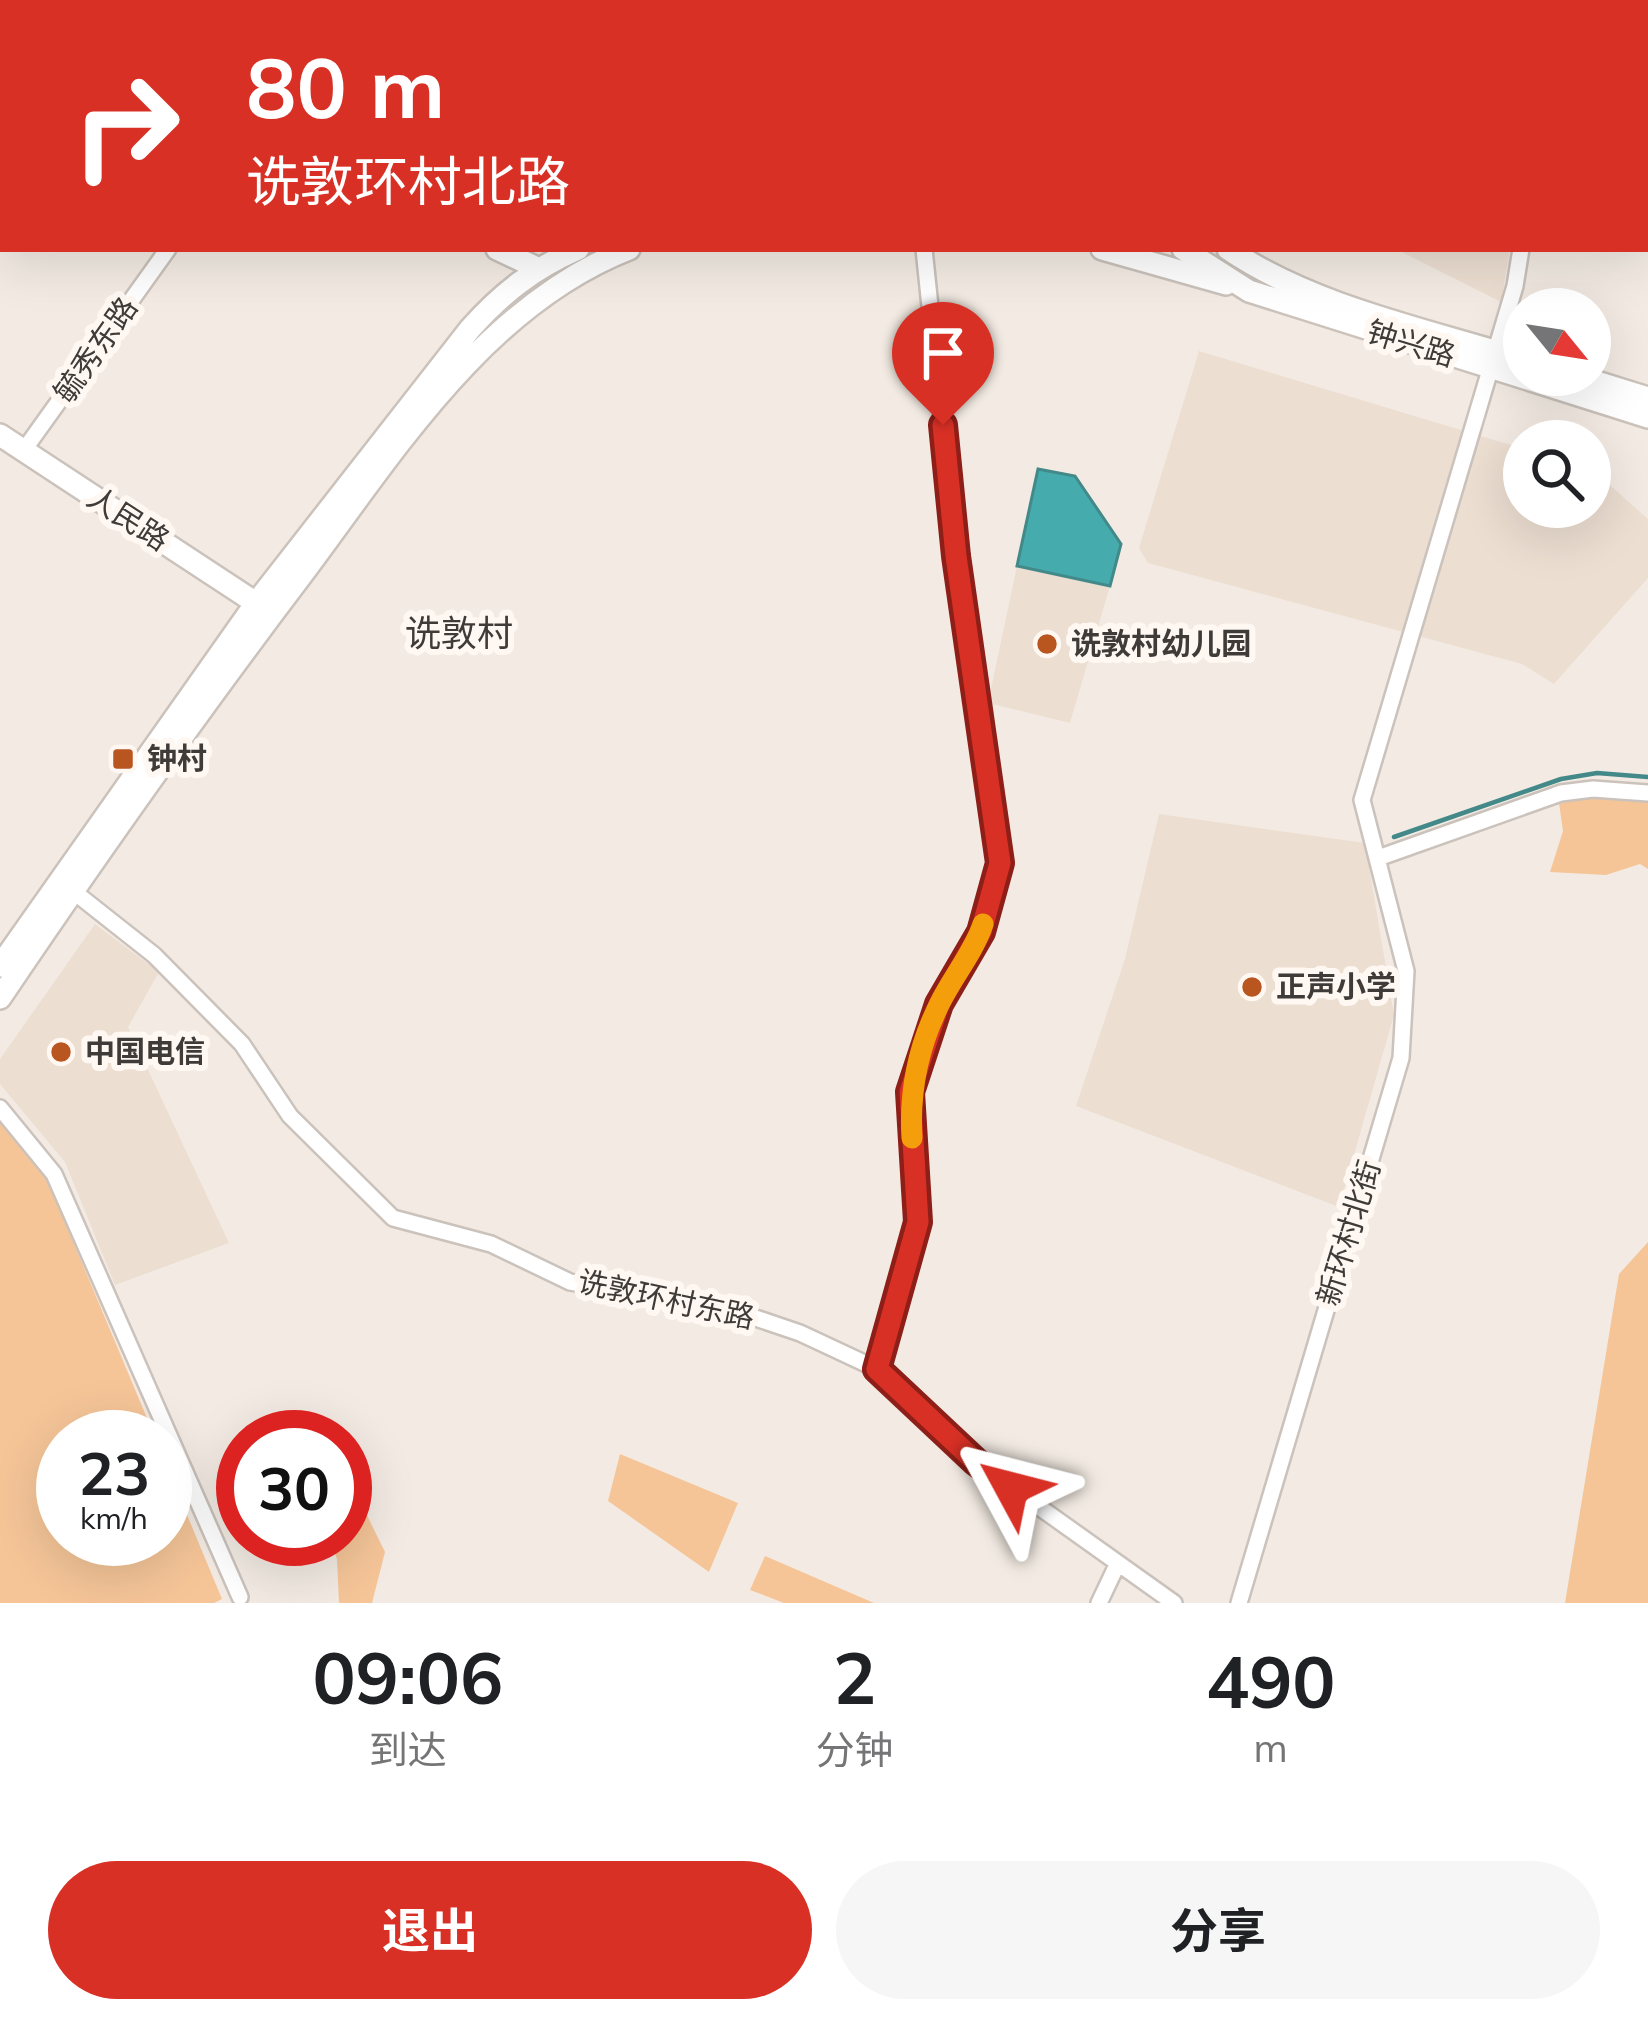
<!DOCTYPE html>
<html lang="zh">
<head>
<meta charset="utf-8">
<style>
	body { margin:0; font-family:Mulish,"Noto Sans SC",sans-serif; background:#f6f6f6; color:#202124; height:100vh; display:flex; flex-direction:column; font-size:45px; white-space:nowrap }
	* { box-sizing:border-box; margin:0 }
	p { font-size:39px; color:#757577 }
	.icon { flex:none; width:66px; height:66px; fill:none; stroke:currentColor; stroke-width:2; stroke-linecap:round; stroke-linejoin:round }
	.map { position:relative; height:1603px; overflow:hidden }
	.sheet { display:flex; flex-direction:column; background:#fff; flex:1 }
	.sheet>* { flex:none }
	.guide { position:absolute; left:0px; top:0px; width:1650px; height:252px; box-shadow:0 12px 48px #0002; background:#d93025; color:#fff; overflow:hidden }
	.needle { width:78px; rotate:120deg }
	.tools { position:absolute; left:1503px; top:288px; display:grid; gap:24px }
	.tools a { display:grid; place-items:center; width:108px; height:108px; border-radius:50%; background:#fff; box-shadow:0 12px 48px #0002; font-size:60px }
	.speed { position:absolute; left:36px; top:1410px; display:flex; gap:24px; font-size:60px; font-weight:700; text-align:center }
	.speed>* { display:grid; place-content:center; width:156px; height:156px; border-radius:50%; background:#fff; box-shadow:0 12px 48px #0002; line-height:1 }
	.speed small { font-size:30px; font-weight:400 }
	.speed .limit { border:18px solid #d22; background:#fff; color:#111 }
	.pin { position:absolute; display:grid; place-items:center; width:102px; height:102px; color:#fff; margin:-123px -51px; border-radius:50% 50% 50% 0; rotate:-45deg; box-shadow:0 0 12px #0007 }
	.pin .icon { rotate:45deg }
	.me { position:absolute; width:132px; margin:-66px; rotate:308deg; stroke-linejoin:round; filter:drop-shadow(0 0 9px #0008) }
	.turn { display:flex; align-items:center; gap:42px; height:252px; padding:0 48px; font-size:54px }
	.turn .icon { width:156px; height:156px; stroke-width:2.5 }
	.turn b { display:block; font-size:84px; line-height:102px }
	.eta { display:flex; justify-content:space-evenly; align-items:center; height:204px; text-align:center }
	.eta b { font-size:72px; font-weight:700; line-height:84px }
	.primary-button { display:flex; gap:24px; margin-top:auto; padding:24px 48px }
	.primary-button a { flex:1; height:138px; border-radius:72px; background:#d93025; color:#fff; font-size:48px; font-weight:700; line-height:138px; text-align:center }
	.primary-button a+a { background:#f6f6f6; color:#202124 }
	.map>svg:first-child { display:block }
	.built { fill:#ecded1 }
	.green { fill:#f5c598 }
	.water { fill:#45abac; stroke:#438989; stroke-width:3 }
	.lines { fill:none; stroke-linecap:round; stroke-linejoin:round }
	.stream { stroke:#438989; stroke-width:4.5 }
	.lane-casing { stroke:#cac2bb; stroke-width:12 }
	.street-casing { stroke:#cac2bb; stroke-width:20 }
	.secondary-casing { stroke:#cac2bb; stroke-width:26 }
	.lane { stroke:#fff; stroke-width:8 }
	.street { stroke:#fff; stroke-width:15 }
	.secondary { stroke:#fff; stroke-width:21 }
	.route-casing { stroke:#8d1f18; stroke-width:30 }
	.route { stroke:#d93025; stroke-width:21 }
	.slow { stroke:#f59e0b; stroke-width:21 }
	.poi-dot { fill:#b95620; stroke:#fff8f2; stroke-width:4.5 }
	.labels { text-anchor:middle; stroke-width:12; stroke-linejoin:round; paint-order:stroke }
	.street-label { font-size:30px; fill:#3e3b38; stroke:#fff8f2 }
	.poi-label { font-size:30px; font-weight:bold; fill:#3e3b38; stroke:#fff8f2; text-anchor:start }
	.quarter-label { font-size:36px; fill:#3e3b38; stroke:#fff8f2 }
</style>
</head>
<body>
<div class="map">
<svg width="1648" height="1603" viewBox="0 0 1648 1603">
	<rect width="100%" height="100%" fill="#f3ebe3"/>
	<path class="built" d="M977 0H1521V3H975Z
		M1396 249H1510L1501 303V302Z
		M1199 351 1524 449V507H1590L1593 470 1648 519V578L1554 684 1522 664 1148 563 1139 548Z
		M1017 566 1110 586 1070 723 988 703Z
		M1159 814 1365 843 1394 1015 1339 1207 1076 1106 1125 959Z
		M95 924 159 972 128 1027 229 1243 115 1285 65 1162 0 1084V1059Z"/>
	<path class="green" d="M1594 796 1648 801V869L1640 864 1606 875 1550 872 1563 831 1559 803Z
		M0 1122 46 1177 155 1437H63V1539H165V1462L222 1599 214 1603H0Z
		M1648 1242V1603H1565L1619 1274Z
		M620 1454 738 1503 709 1572 608 1501Z
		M345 1495 348 1503 359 1499 385 1552 372 1603H339L337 1559 330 1539H345Z
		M765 1556 874 1603H784L750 1590Z"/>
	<path class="water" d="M1038 469 1075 476 1121 544 1110 586 1017 566Z"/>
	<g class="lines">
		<path class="stream" d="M1394 837 1561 779 1597 773 1648 777"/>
		<defs>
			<path id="lane" d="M335 0 339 3
				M687 3 689 0"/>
			<path id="street" d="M1531 0V3
				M348 3 350 0
				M24 450 168 249
				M1378 858 1561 793 1593 789 1648 793
				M73 891 154 955 242 1044 290 1116 393 1218 491 1244 570 1282 735 1311 800 1333 877 1369 976 1462 1174 1603
				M0 1108 54 1174 240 1597
				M877 1369 918 1222 909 1092 939 1004 981 931 1000 864 956 556 924 249
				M1099 1603 1117 1565
				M1239 1603 1401 1058 1406 971 1362 800 1515 286 1521 249"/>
			<path id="secondary" d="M144 0 148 3
				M180 0 184 3
				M829 0 832 3
				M869 0 872 3
				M497 249 537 268
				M1102 249 1226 284
				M1183 249 1249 291 1648 417
				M1228 249C1314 307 1425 329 1524 360
				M1574 375 1648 398
				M0 435 256 603
				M0 966 256 603 470 329C502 293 533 269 578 249
				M0 998C96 856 194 717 298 580 390 458 481 307 629 249"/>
		</defs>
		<use href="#lane" class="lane-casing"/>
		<use href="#street" class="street-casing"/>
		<use href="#secondary" class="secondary-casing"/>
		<use href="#lane" class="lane"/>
		<use href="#street" class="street"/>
		<use href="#secondary" class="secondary"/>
	</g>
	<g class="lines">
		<defs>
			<path id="route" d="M943 425 956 556 1000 863 981 932 939 1004 910 1092 918 1222 877 1369 976 1462 1011 1488"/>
		</defs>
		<use href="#route" class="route-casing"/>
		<use href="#route" class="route"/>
		<path class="slow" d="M912 1138C909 1090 919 1043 942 999 955 974 974 951 983 924"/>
	</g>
	<g class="poi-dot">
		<circle cx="1047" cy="644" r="12"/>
		<rect x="111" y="747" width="24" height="24" rx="6"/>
		<circle cx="1252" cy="987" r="12"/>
		<circle cx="61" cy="1052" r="12"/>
	</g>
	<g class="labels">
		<g class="street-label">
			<text transform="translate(1411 344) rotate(17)" y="10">钟兴路</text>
			<text transform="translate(96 350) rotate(-55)" y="10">毓秀东路</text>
			<text transform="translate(128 519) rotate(33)" y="10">人民路</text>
			<text transform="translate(1349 1233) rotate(-73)" y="10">新环村北街</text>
			<text transform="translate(666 1300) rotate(12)" y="10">诜敦环村东路</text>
		</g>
		<g class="poi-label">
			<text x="1071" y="654">诜敦村幼儿园</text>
			<text x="147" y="769">钟村</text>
			<text x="1276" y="997">正声小学</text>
			<text x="85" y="1062">中国电信</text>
		</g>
		<g class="quarter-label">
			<text x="459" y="646">诜敦村</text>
		</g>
	</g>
</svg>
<div class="tools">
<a><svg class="needle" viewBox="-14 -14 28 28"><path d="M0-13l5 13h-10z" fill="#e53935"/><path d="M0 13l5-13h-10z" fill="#757577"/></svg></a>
<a><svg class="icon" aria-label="search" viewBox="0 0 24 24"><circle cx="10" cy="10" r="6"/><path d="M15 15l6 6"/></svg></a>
</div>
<div class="speed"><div>23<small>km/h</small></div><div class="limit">30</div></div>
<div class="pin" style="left:943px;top:425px;background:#d93025"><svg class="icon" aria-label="arrive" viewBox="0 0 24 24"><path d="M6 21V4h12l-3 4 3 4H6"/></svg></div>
<svg class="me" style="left:1011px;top:1488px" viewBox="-20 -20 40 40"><path d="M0-17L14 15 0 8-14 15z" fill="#d93025" stroke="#fff" stroke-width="4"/></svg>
<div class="guide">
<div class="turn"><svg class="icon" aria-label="right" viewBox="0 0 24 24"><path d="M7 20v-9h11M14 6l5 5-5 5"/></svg><div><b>80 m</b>诜敦环村北路</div></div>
</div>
</div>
<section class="sheet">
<div class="eta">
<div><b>09:06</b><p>到达</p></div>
<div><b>2</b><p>分钟</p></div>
<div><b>490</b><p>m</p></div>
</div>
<div class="primary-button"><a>退出</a><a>分享</a></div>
</section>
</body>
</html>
